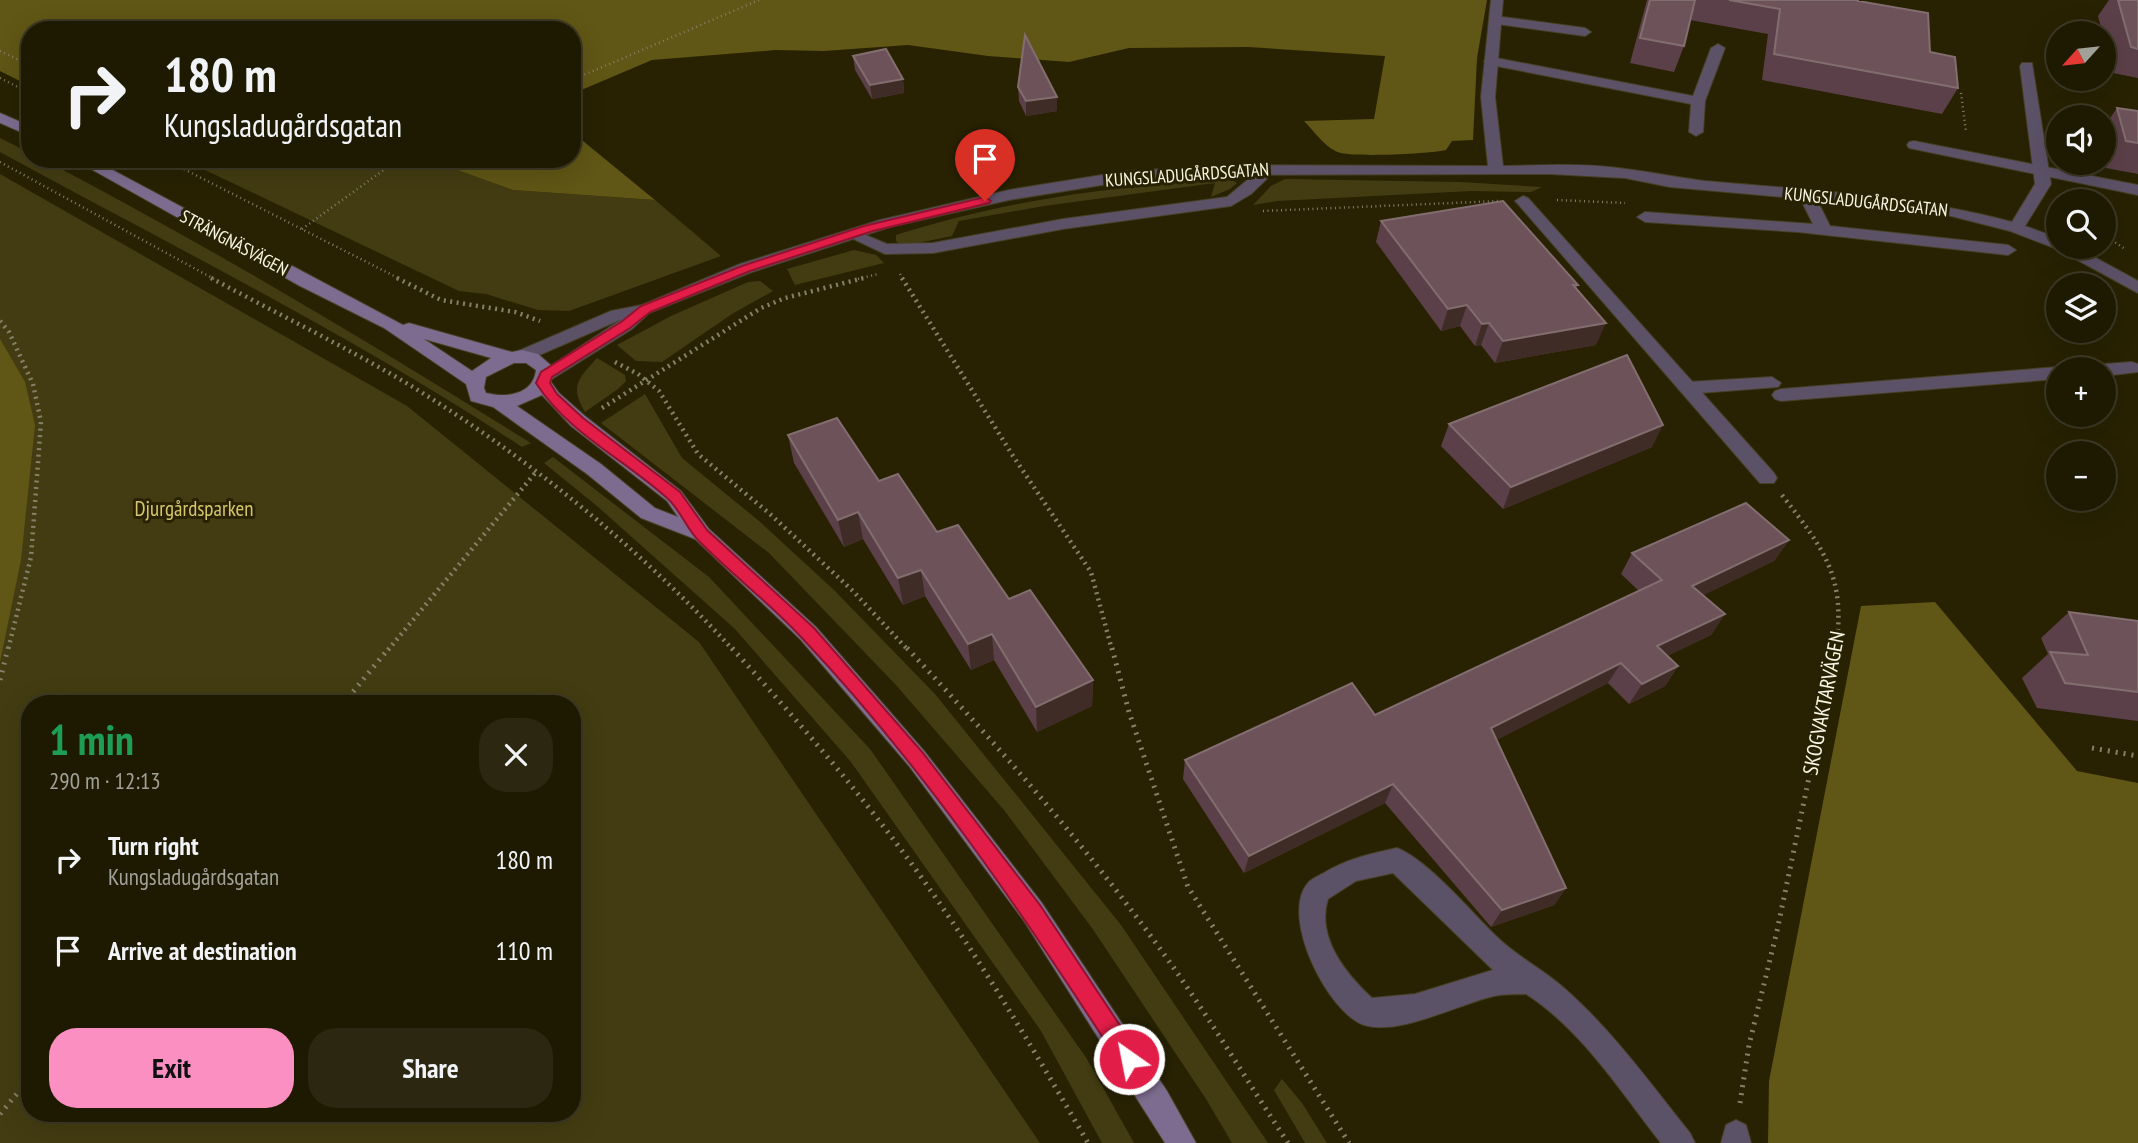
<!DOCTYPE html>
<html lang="en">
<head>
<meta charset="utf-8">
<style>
	body { margin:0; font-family:"PT Sans Narrow",sans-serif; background:#2b2711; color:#f1f3f6; height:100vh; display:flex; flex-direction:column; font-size:26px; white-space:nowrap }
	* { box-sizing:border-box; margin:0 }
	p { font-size:23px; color:#a1a199 }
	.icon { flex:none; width:38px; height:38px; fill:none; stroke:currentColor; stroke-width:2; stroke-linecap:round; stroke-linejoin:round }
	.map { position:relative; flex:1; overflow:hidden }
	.sheet { position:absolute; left:21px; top:695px; width:560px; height:427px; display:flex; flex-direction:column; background:#1e1a02; border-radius:28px; box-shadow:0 7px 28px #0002,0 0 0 2px #3c3824 }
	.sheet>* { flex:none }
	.banner { position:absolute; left:21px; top:21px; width:560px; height:147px; border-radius:28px; box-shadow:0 7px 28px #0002,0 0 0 2px #3c3824; background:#1e1a02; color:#f1f3f6; overflow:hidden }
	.needle { width:46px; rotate:243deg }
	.fabs { position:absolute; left:2046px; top:21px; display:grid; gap:14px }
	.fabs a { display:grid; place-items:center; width:70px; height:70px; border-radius:50%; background:#1e1a02; box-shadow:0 7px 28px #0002,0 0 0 2px #3c3824; font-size:35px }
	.pin { position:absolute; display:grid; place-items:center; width:60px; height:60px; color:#fff; margin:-72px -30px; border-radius:50% 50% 50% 0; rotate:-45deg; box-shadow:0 0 7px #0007 }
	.pin .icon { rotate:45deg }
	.me { position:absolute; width:77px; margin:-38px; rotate:327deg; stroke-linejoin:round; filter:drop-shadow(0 0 5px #0008) }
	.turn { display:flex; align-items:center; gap:24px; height:147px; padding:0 28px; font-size:32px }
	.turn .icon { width:91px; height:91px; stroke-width:2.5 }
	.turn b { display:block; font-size:49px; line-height:60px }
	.round { display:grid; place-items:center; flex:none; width:74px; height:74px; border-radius:28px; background:#2b2711 }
	.overview { display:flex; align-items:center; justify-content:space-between; height:119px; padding:0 28px }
	h1 { font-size:42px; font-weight:800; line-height:52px; color:#1e9e55 }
	.cta { display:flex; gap:14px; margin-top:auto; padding:14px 28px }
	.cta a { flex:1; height:80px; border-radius:28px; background:#fc8fc2; color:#111; font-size:28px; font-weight:800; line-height:80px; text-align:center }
	.cta a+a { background:#2b2711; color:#f1f3f6 }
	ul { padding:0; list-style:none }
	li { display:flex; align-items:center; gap:21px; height:91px; padding:0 28px }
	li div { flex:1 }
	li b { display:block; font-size:26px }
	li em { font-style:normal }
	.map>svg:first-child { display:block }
	.green { fill:#433c12; fill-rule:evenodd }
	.forest { fill:#605615 }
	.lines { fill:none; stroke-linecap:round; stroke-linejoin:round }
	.lane-casing { stroke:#454022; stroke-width:2 }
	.street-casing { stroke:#454022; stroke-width:2 }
	.secondary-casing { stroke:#454022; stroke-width:2 }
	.path-far2 { stroke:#858168; stroke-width:2.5; stroke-dasharray:1 3.5; stroke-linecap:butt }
	.path-far1 { stroke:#858168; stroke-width:4.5; stroke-dasharray:2 4.5; stroke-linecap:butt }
	.path { stroke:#858168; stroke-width:5; stroke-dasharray:2 6; stroke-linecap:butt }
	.lane { fill:#5c5268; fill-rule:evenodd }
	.street { fill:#5c5268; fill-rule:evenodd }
	.secondary { fill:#7d6c8f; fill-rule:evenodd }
	.wall { fill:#5c4049 }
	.shaded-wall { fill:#402c26 }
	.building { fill:#6d5359; stroke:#826d6f; stroke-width:2 }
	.route { fill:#e11d48; stroke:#92132f; stroke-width:2 }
	.labels { text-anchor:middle; stroke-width:6; stroke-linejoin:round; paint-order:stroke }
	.far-street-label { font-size:18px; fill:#f8f6e4; stroke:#282203 }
	.park-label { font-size:21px; fill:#d5c56b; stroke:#282203 }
	.street-label { font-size:21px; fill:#f8f6e4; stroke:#282203 }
</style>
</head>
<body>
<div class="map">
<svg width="2138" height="1143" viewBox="0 0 2138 1143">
	<rect width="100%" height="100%" fill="#282203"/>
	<path class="green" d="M0 138 30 153V159H42C209 246 371 343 531 443L522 447C355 337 176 248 0 152Z
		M182 159H427L513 190 655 200 721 256 569 311 538 310 486 294 459 291Z
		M0 174 407 406 699 642 1040 1143H0ZM30 704H572V1113H30Z
		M1285 179 1460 182 1542 187 1531 192 1471 191 1277 201 1253 205 1271 186Z
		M1232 180 1237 183 1230 189 1211 197 1215 183 1044 206 959 221 952 236 902 246 896 241V235C1005 200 1118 185 1232 180Z
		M854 250 876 255 884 263 795 285 787 269Z
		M760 281 773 291 732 314 662 362 636 361 617 345 671 316 748 282Z
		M597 358 625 375 626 381 618 389 585 412C569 386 579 378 597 358Z
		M645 394 682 458 759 521 834 590 935 694 1121 925 1268 1143H1232L1206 1099 1092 928 1004 810 896 685 769 553 601 423Z
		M553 457 709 577 870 749 1087 1059 1134 1143H1102L1041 1031 851 762 735 629 597 506 544 463Z
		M1282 1079 1302 1103 1327 1143H1305L1274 1090Z"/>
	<path class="forest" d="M0 0H1487L1477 58 1473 140 1452 141 1446 150C1428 154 1359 157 1341 153 1327 150 1314 131 1304 121L1374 119 1385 56 1248 47 1129 48 1069 62 988 56 908 45 824 51 776 50 652 60 572 94V30H30V86L0 71Z
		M572 132 655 200 513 190 427 159H572Z
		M0 339 25 382 35 425 21 560 0 662Z
		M1935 602 2077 771 2138 783V1143H1768L1769 1081 1861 606Z"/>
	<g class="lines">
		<defs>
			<path id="lane" d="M1495 16 1585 28 1591 32 1585 36 1490 23 1489 20Z
				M1718 44 1725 48 1705 101 1703 132 1696 136 1689 132 1691 104 1491 65 1484 61 1491 57 1693 96 1711 48Z
				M1914 141 2138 185V195L1909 148 1907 145 1909 142Z
				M1268 165 1276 170 1273 173 1251 194 1231 206 1063 229 933 253 885 254 843 234 851 229 887 244 933 243 1063 219 1227 197 1263 167Z
				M1806 189 1814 194 1830 226 2008 245 2016 250 2008 255 1798 232 1645 222 1637 217 1645 212 1813 224 1798 194Z
				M2132 362 2138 364V372L2104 376V369H2095L2104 364Z
				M2058 367 2065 369H2058V379L1781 401 1775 399 1772 395 1775 391 1781 389Z
				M1772 377 1781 383 1778 387 1687 394 1678 388 1687 382Z
				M1397 848C1428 860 1471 912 1496 936 1517 957 1543 969 1564 988 1612 1030 1650 1083 1690 1133L1695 1143H1661C1621 1092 1581 1029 1526 994 1516 994 1505 994 1494 996 1459 1004 1399 1036 1364 1025 1328 1013 1279 916 1308 883 1311 879 1318 876 1322 874 1346 859 1369 854 1397 848ZM1393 873 1493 970 1415 994 1372 998C1345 973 1316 937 1328 899L1356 881Z"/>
			<path id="street" d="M1491 0H1503L1495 97 1503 166C1543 165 1586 163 1626 169 1652 172 1678 178 1705 181 1808 190 1911 195 2012 222L2035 184 2020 66 2022 63H2032L2051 184 2025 226 2058 238V247H2076L2138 281V293L2057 249 2010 231 1951 216 1874 205 1670 187 1625 178 1550 174 1229 175 1127 181 1009 200 890 227 752 272 649 313 632 329 552 379 546 381 537 375 622 319 528 360 522 362 513 356 516 352 611 311 642 305 740 264 880 220 1009 190 1127 171 1229 165 1488 166 1481 97Z
				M1523 196 1528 198 1774 473 1777 478 1774 483H1760L1518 204 1515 201Z
				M1736 1120 1746 1125 1751 1143H1721L1726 1125Z"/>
			<path id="secondary" d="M0 113 30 126V136L0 123Z
				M73 159H92L403 325 409 323 512 352 522 350 538 354 554 368 551 382 559 393 585 416 681 491 709 529 816 627 925 752 1042 903 1167 1091 1196 1143H1165L1024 921 909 766 800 639 695 539 641 518 587 474 493 407 471 401 466 384 384 328 298 285ZM424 339 491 358 472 371ZM514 363H526L536 370C533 395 506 398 486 393L484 388 486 377ZM542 395 571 426 667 501 678 517 655 508 601 464 517 406Z"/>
		</defs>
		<use href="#lane" class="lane-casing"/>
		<use href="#street" class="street-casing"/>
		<use href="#secondary" class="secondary-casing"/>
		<path class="path-far2" d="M0 51 30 65
			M0 78 30 93
			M572 80 759 0
			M1961 93 1966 132
			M164 159 400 279
			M0 162 214 279
			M1557 200 1625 203
			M1263 211 1499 201
			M302 229 399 159
			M2104 235 2125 249
			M900 274 903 279
			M858 279 878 274"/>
		<path class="path-far1" d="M211 278C276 313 344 346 408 384 526 456 640 548 733 650
			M397 278 441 300 515 312 540 321
			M902 278 1013 456 1091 572 1112 650
			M0 321 9 332 33 384 41 422 31 557 8 650
			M615 362 638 374 659 391 698 454 770 514 853 591 908 650
			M602 408 761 308 785 298 864 278
			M1782 495C1825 551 1846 576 1836 650
			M388 650 536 472"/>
		<path class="path" d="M732 648C783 705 833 761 880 822 959 923 1024 1033 1088 1143
			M907 648C999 747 1087 847 1166 957 1209 1017 1247 1081 1288 1143
			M1112 648 1129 712 1188 887 1349 1143
			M0 680 8 648
			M343 704 389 648
			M2092 748 2138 756
			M1740 1103 1749 1045 1777 931 1836 648
			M0 1114 30 1078"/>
		<use href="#lane" class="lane"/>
		<use href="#street" class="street"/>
		<use href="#secondary" class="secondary"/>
	</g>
	<path class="wall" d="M1647 0H1858V1L1930 52 1958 88 1942 114 1762 80 1768 34 1690 20 1684 46 1674 72 1630 63Z
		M2109 0H2138V78L2113 73 2098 16Z
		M853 56 903 79 904 93 872 99 855 70Z
		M1018 87 1057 97V111L1026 116 1019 101Z
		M2117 108 2138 111V174L2106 168 2104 156V127Z
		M1381 221 1578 285 1576 289 1596 345 1495 363 1481 345 1475 346 1460 326 1441 331 1376 242Z
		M1449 424 1652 447 1503 509 1441 446Z
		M788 435 879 481 937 532 1009 599 1093 680 1092 706 1037 732 994 660 971 670 925 596 903 605 863 539 844 547 794 463Z
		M1789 540 1774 561 1703 595 1725 614 1711 635 1667 656 1678 666 1665 686 1629 704 1608 683 1496 740 1566 888 1554 905 1491 927 1385 803 1244 873 1183 779 1185 760 1375 715 1639 591 1621 574 1632 553Z
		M2069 612 2138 621V721L2037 708 2022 678 2048 654 2041 638Z"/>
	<path class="shaded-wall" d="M903 79 904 93 872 99 870 85Z
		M1057 97V111L1026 116V101Z
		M1467 305 1460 326 1441 331 1448 309Z
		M1489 323 1481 345 1475 346 1482 324Z
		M1606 323 1596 345 1495 363 1503 341Z
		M1663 425 1652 447 1503 509 1511 487Z
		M858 512 863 539 844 547 838 520Z
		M1789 540 1774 561 1679 607 1692 586Z
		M921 570 925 596 903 605 898 578Z
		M1725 614 1711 635 1644 667 1657 646Z
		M992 634 994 660 971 670 968 644Z
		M1621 663 1608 683 1481 748 1491 728Z
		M1678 666 1665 686 1629 704 1642 684Z
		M1093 680 1092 706 1037 732 1036 707Z
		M1393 784 1385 803 1244 873 1249 856Z
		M1566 888 1554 905 1491 927 1502 910Z"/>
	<path class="building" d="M1650 0H1695L1684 46 1640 38Z
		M1729 0H1858V1L1928 13 1930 52 1955 57 1958 88 1774 54 1780 9Z
		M2118 0H2138V49L2131 47Z
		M1025 35 1057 97 1026 101 1018 87Z
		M886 49 903 79 870 85 853 56Z
		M2117 108 2138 111V143L2126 141Z
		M1503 201 1578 285H1573L1606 323 1503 341 1489 323 1482 324 1467 305 1448 309 1381 221Z
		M1627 355 1663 425 1511 487 1449 424Z
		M837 418 879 481 898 474 937 532 958 525 1009 599 1030 590 1093 680 1036 707 992 634 968 644 921 570 898 578 858 512 838 520 788 435Z
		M1746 503 1789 540 1692 586 1725 614 1657 646 1678 666 1642 684 1621 663 1491 728 1566 888 1502 910 1393 784 1249 856 1185 760 1352 683 1375 715 1662 580 1632 553Z
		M2069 612 2138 621V692L2065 683 2050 652 2088 655Z"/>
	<path class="route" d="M985 197 991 201 989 203 873 231 750 271 650 312 630 328 552 377 550 383 557 394 583 418 680 492 707 530 814 628 923 753 1040 905 1137 1051 1140 1059 1137 1067 1129 1070 1122 1067C1026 918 924 767 802 638 770 603 731 574 698 540 686 528 680 509 667 498 624 459 567 432 536 383L541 372 621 322 641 306 742 266 864 226Z"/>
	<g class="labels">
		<g class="far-street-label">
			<text transform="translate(1187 175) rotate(-4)" y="6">KUNGSLADUGÅRDSGATAN</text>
			<text transform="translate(1866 202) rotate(6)" y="6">KUNGSLADUGÅRDSGATAN</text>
			<text transform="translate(234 243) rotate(28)" y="6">STRÄNGNÄSVÄGEN</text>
		</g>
		<g class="park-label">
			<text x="194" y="516">Djurgårdsparken</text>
		</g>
		<g class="street-label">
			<text transform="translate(1824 703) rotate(-79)" y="7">SKOGVAKTARVÄGEN</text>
		</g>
	</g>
</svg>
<div class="fabs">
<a><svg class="needle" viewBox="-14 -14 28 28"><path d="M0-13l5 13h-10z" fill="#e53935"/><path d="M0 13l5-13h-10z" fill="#a1a199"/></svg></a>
<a><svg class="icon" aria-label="sound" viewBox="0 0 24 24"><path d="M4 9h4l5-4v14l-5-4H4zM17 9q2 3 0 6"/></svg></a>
<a><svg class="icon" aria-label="search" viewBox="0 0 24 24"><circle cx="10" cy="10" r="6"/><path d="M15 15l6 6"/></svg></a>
<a><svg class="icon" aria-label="layers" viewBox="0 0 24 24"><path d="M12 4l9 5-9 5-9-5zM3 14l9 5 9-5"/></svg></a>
<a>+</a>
<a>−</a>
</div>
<div class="pin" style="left:985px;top:201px;background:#d93025"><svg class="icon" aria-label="arrive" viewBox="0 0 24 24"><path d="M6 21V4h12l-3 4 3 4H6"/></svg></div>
<svg class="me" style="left:1129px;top:1059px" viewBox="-20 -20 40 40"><circle r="17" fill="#e11d48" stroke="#fff" stroke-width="3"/><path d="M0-11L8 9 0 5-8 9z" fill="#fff"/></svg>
<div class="banner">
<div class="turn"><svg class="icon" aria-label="right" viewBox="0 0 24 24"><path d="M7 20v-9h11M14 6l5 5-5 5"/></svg><div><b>180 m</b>Kungsladugårdsgatan</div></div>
</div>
<section class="sheet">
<div class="overview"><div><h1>1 min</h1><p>290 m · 12:13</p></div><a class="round"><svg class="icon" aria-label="close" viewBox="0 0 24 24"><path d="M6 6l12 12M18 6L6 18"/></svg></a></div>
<ul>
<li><svg class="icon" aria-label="right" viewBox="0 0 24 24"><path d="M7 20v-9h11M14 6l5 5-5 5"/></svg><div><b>Turn right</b><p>Kungsladugårdsgatan</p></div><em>180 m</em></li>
<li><svg class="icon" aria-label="arrive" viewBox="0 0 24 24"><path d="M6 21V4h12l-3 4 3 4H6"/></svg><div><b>Arrive at destination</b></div><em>110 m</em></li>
</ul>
<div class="cta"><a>Exit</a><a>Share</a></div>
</section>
</div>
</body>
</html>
